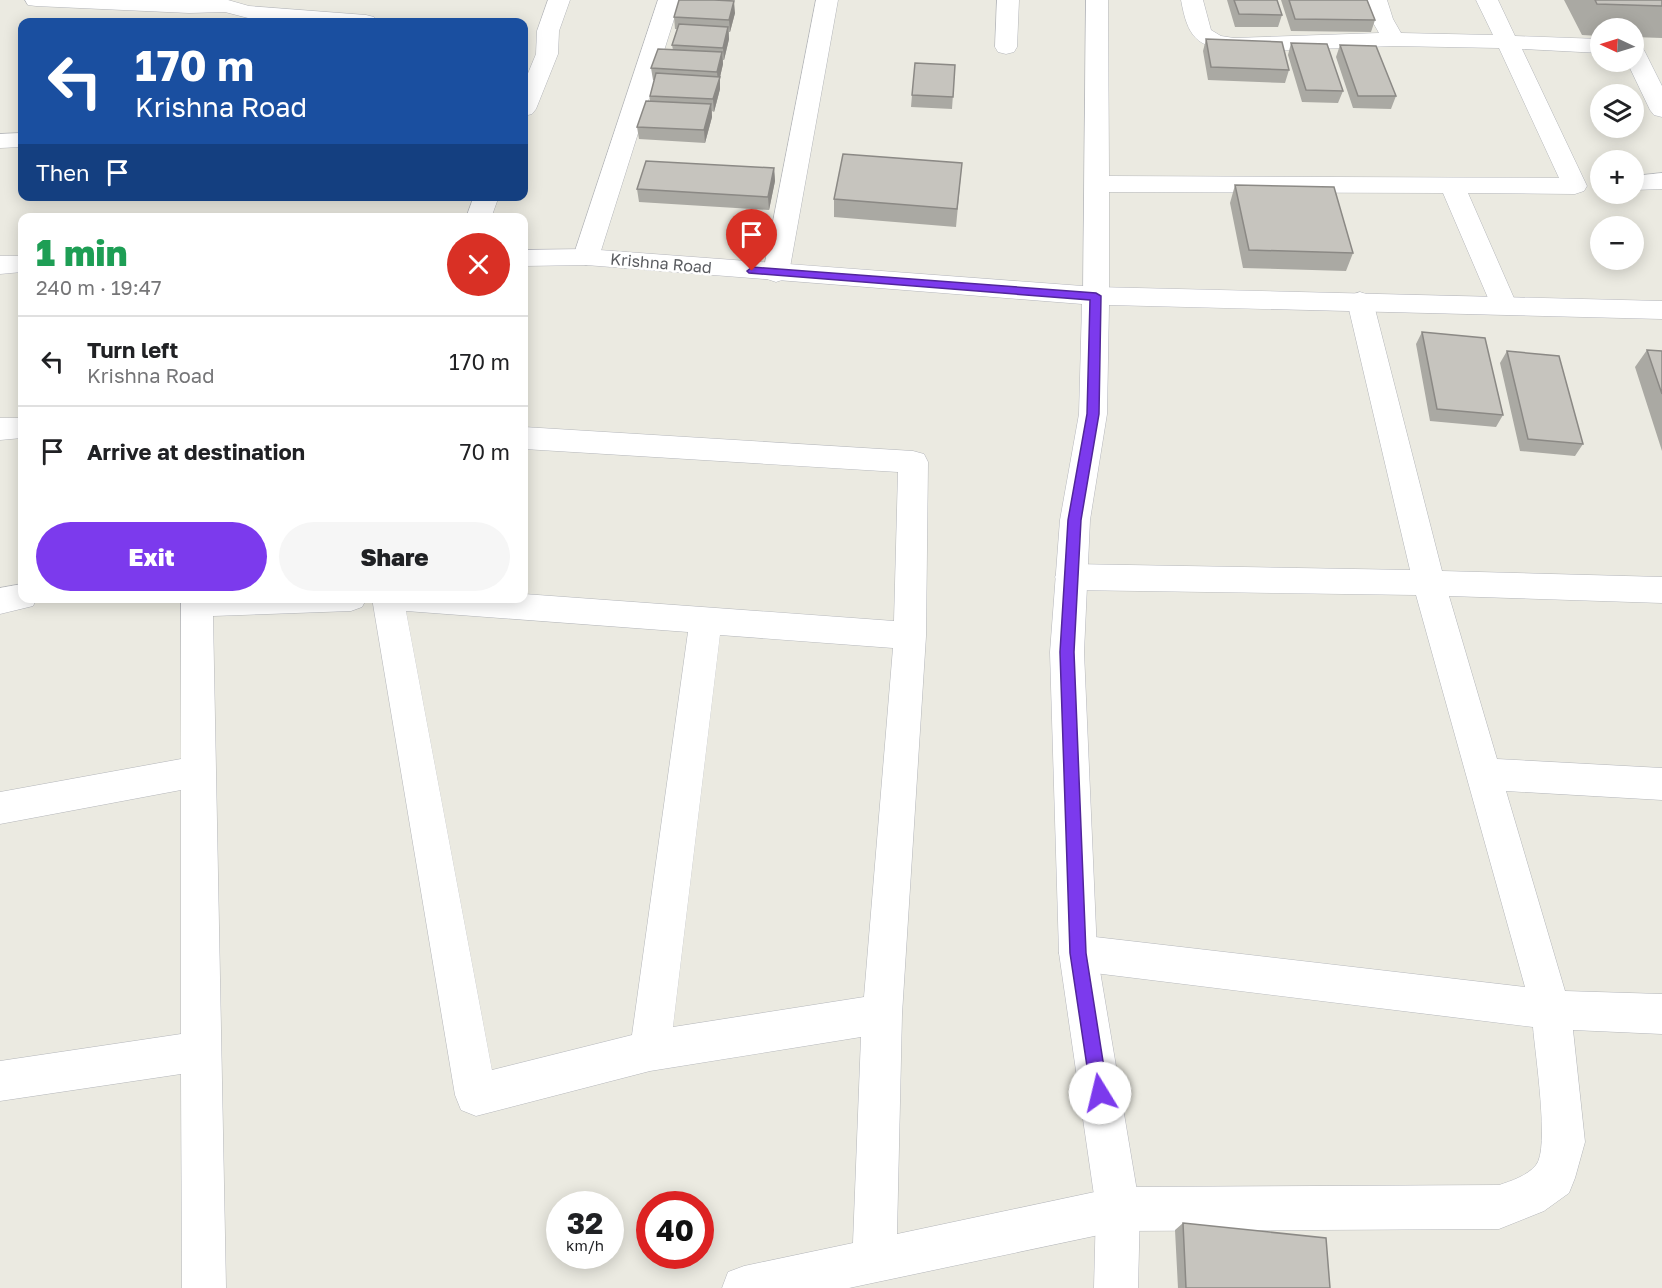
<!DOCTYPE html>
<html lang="en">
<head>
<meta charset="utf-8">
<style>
	body { margin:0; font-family:"Golos Text",sans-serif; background:#f6f6f6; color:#202124; height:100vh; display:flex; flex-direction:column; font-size:22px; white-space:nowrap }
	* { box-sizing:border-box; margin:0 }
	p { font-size:20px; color:#757577 }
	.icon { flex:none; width:33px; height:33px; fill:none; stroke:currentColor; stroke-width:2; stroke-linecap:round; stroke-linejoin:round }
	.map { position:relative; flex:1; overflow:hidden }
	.side { position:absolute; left:18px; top:213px; width:510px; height:390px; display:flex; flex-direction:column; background:#fff; border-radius:12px; box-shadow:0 3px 15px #0003 }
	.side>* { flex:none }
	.guide { position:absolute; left:18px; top:18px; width:510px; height:183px; border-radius:12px; box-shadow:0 3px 15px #0003; background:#1a4fa0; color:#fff; overflow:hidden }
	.needle { width:39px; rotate:274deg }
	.controls { position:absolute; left:1590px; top:18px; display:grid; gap:12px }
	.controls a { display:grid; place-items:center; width:54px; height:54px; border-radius:50%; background:#fff; box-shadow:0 3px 15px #0003; font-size:30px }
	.speed { position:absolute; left:546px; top:1191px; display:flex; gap:12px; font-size:30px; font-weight:700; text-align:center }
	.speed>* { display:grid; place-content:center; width:78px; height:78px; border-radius:50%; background:#fff; box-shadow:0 3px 15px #0003; line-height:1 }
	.speed small { font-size:15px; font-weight:400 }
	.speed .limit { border:9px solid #d22; background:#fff; color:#111 }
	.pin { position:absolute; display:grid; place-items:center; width:51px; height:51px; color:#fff; margin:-62px -26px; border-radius:50% 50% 50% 0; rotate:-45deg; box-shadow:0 0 6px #0007 }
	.pin .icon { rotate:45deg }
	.me { position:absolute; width:66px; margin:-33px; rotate:351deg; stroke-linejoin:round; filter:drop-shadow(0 0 4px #0008) }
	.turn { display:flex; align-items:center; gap:21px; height:126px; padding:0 18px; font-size:27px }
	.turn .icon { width:78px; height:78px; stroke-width:2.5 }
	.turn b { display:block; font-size:42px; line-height:51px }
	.then { display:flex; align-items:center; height:57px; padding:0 18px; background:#0003; gap:12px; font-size:22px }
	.round { display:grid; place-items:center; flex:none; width:63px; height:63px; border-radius:32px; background:#f6f6f6 }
	.headline { display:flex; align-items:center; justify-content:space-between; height:102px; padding:0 18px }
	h1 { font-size:36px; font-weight:800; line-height:45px; color:#1e9e55 }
	.cta { display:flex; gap:12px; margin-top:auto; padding:12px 18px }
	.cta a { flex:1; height:69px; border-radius:36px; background:#7c3aed; color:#fff; font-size:24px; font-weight:800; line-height:69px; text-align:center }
	.cta a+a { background:#f6f6f6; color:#202124 }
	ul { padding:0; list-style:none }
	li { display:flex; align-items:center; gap:18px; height:90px; padding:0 18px; border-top:2px solid #e0e0e0 }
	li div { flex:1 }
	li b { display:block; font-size:22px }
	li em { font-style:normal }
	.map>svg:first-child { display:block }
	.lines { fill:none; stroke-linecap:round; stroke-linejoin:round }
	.street-casing { stroke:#b4b6ba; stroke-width:1 }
	.secondary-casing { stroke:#b5b6bc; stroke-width:1 }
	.street { fill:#fff; fill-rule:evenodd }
	.secondary { fill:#fff; fill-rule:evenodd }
	.wall { fill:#aaa9a3 }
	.shaded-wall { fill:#8b8985 }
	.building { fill:#c6c4be; stroke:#8b8985; stroke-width:1.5 }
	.route { fill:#7c3aed; stroke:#51269a; stroke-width:1.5 }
	.labels { text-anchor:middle; stroke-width:5; stroke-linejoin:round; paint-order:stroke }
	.street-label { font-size:16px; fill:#5a5c60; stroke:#fff }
</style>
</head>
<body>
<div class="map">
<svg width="1662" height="1288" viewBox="0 0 1662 1288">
	<rect width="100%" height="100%" fill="#ebeae1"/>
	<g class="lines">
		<defs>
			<path id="street" d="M25 0H228L249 6 366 15 374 17 377 22H295L248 18 225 12 189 13 36 6 28 5Z
				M548 0H570L559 31 558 54 536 109 532 114 524 116V83L536 54 537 31Z
				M658 0H680L599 257 595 263 586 265 577 263 573 257Z
				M816 0H838L789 273 785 279 776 282 767 279 763 273Z
				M997 0H1019L1017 47 1014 52 1006 54 998 52 995 47Z
				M1086 0H1108L1109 176 1559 178 1499 48 1394 46 1234 52C1196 46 1188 38 1181 0H1203L1211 30 1221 36 1234 38 1379 33 1371 19 1365 0H1387L1393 19 1401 33 1493 35 1476 0H1498L1515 36 1600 39V53L1522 49 1587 186 1584 191 1575 194 1468 193 1517 305 1514 311 1504 314 1494 311 1491 305 1443 193 1109 192V296L1105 302 1096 305 1087 302 1083 296Z
				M1634 45 1642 47 1645 52 1662 86V117L1654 115 1650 110 1627 62H1634Z
				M22 133V147L0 148V134Z
				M1662 173V189L1634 190V176Z
				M474 196H499L491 218H466Z
				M1360 292 1369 295 1373 301 1442 571 1662 577V603L1449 596 1497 759 1662 768V800L1506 791 1565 991 1662 994V1034L1573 1030 1585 1142 1575 1178 1569 1193 1544 1211 1499 1229 1118 1231 849 1288H722L728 1272 744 1266 853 1243 861 1037 650 1071 476 1116 461 1110 455 1095 372 598H524V594L894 621 898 472 524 449V427L913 451 924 454 928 462 926 636 902 1014 897 1234 1118 1187 1499 1185C1511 1181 1527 1176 1536 1165 1550 1149 1535 1053 1533 1027L1078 971 1064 966 1059 953 1064 940 1078 935 1525 987 1416 595 1071 590 1060 586 1055 577 1060 568 1071 564 1410 570 1347 301 1351 295ZM406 611 688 632 632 1035 492 1070ZM720 635 893 648 864 997 673 1027Z
				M0 418H22V438L0 440Z
				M22 584V598H37L33 606 0 614V588Z
				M181 598H367L362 607 351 611 213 616 226 1288H182L181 1074 0 1101V1061L181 1034V790L0 824V792L181 759Z"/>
			<path id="secondary" d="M586 249 1096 287 1662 301V319L1109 305 1107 414 1090 520 1084 652 1097 953 1140 1209 1138 1288H1094L1096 1209 1059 953 1050 652 1060 520 1079 414 1082 304 586 265 524 266V250Z
				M0 256H22V272L0 274Z"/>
		</defs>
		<use href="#street" class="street-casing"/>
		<use href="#secondary" class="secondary-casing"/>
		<use href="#street" class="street"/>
		<use href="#secondary" class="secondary"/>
	</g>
	<path class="wall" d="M1227 0H1277L1282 15 1278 27H1235Z
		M1281 0H1367L1375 20 1371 32 1291 31Z
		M1564 0H1662V38L1634 37V28H1600V36L1582 35Z
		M735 13 730 32H729V39L724 60H723V64L720 77V89L714 112 712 111V117L705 143 639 139 637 127 650 101V96L654 80H653L651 68 673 50 672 45 677 29H675L674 17Z
		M1206 39 1289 70 1285 83 1208 80 1203 51Z
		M1291 43 1343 91 1338 103 1302 102 1288 55Z
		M1340 45 1396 96 1391 109 1353 108 1336 57Z
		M955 65 952 109 911 107 912 95Z
		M962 163 956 227 834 217V199Z
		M774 168 775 181 769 210 639 202 637 189Z
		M1235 185 1353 253 1346 271 1243 268 1230 203Z
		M1422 332 1503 415 1496 427 1430 421 1416 344Z
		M1647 350 1662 351V451L1635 367Z
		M1507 351 1583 444 1575 456 1520 451 1500 363Z
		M1183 1223 1330 1288H1178L1175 1230Z"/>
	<path class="shaded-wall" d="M734 1 735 13 730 32 729 20Z
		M728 27 729 39 724 60 723 48Z
		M722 52 723 64 720 77V89L714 112 713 99 718 83 717 72Z
		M711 104 712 117 705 143 704 130Z
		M774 168 775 181 769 210 768 197Z"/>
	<path class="building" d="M679 0H714L734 1 729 20 674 17Z
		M1234 0H1277L1282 15 1239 14Z
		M1289 0H1367L1375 20 1295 19Z
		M1595 0H1662V6L1597 4Z
		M679 24 728 27 723 48 672 45Z
		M1206 39 1282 42 1289 70 1211 67Z
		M1291 43 1327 44 1343 91 1306 90Z
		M1340 45 1376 46 1396 96H1358Z
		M658 49 722 52 717 72 651 68Z
		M915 63 955 65 953 97 912 95Z
		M656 73 720 77 713 99 650 96Z
		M646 101 711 104 704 130 637 127Z
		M843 154 962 163 957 209 834 199Z
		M646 161 774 168 768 197 637 189Z
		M1235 185 1334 187 1353 253 1249 250Z
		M1422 332 1485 338 1503 415 1437 409Z
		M1647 350 1662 351V394Z
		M1507 351 1559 356 1583 444 1528 439Z
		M1183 1223 1326 1238 1330 1288H1186Z"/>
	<path class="route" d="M752 267 1096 293 1101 296 1099 414 1081 520 1074 652 1086 953 1108 1093 1106 1099 1100 1101 1094 1099 1091 1093 1070 953 1060 652 1068 520 1087 414 1090 300 749 273 747 271Z"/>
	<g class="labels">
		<g class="street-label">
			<text transform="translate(661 263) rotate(5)" y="6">Krishna Road</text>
		</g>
	</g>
</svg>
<div class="controls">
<a><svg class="needle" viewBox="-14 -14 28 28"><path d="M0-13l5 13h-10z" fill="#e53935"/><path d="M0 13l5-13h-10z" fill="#757577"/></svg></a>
<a><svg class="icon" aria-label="layers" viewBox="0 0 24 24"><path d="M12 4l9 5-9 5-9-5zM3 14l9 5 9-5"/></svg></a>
<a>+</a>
<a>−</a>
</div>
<div class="speed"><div>32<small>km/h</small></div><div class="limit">40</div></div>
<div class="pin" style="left:752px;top:271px;background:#d93025"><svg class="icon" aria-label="arrive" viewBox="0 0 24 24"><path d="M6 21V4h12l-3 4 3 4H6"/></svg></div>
<svg class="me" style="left:1100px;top:1093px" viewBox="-20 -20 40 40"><circle r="19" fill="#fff"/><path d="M0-13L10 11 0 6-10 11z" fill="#7c3aed"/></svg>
<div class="guide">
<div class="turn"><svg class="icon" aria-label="left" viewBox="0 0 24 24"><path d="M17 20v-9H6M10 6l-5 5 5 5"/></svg><div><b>170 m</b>Krishna Road</div></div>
<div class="then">Then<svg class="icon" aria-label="arrive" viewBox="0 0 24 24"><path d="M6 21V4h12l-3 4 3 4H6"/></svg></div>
</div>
<section class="side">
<div class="headline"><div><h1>1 min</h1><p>240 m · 19:47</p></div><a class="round" style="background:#d93025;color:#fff"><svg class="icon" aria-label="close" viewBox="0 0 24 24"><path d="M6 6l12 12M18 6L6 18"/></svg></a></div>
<ul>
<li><svg class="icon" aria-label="left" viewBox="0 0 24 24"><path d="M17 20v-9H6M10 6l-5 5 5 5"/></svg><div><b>Turn left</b><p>Krishna Road</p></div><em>170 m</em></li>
<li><svg class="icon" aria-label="arrive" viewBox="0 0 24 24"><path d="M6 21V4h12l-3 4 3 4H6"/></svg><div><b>Arrive at destination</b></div><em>70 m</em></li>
</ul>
<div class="cta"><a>Exit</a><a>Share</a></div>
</section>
</div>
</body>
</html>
